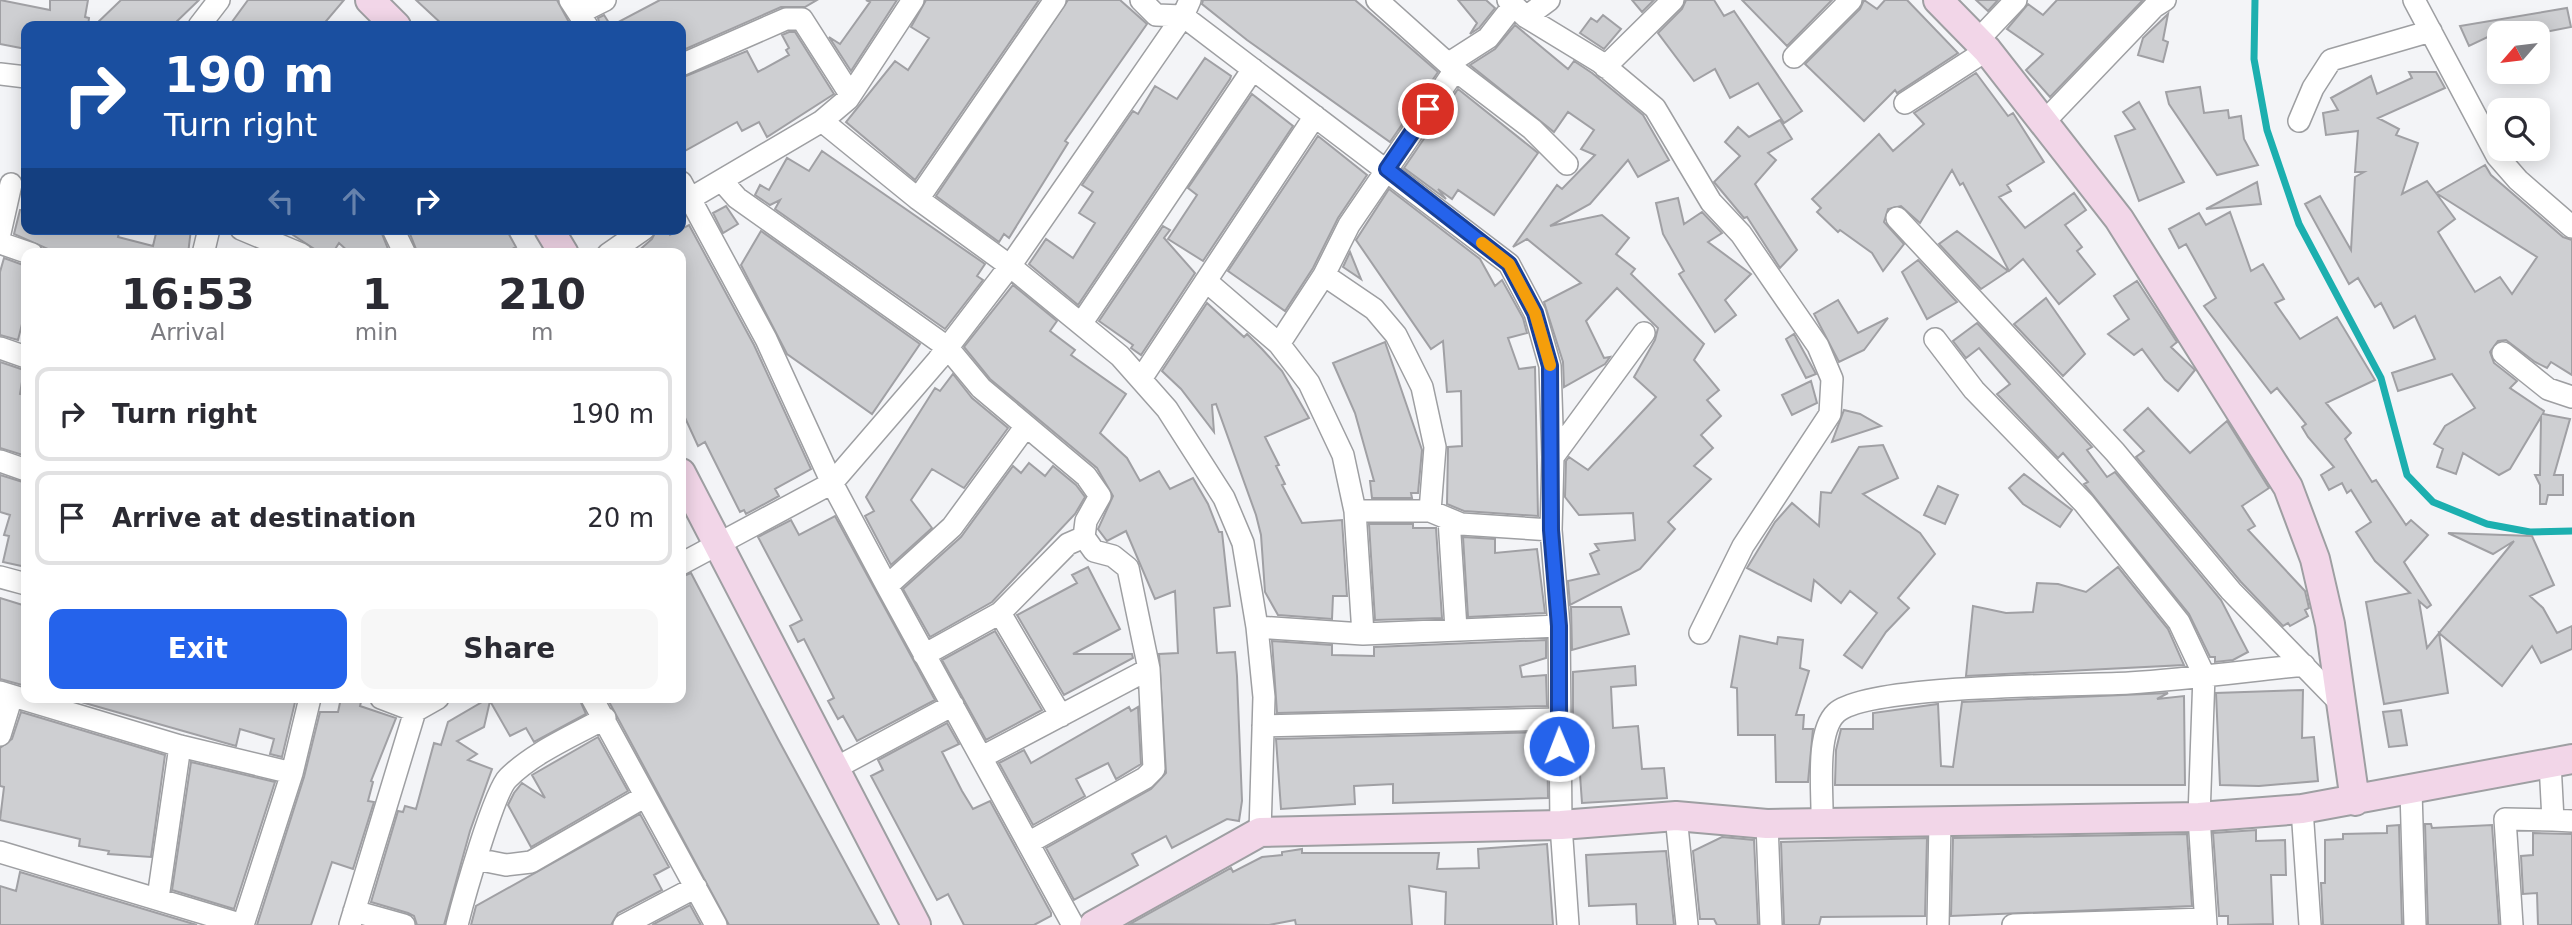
<!DOCTYPE html>
<html lang="en">
<head>
<meta charset="utf-8">
<style>
	body { margin:0; font-family:"DejaVu Sans",sans-serif; background:#f7f7f7; color:#2b2b33; height:100vh; display:flex; flex-direction:column; font-size:26px; white-space:nowrap }
	* { box-sizing:border-box; margin:0 }
	p { font-size:23px; color:#7c7c81 }
	.icon { flex:none; width:38px; height:38px; fill:none; stroke:currentColor; stroke-width:2; stroke-linecap:round; stroke-linejoin:round }
	.map { position:relative; flex:1; overflow:hidden }
	.side { position:absolute; left:21px; top:248px; width:665px; height:455px; display:flex; flex-direction:column; background:#fff; border-radius:14px; box-shadow:0 4px 18px #0003 }
	.side>* { flex:none }
	.banner { position:absolute; left:21px; top:21px; width:665px; height:214px; border-radius:14px; box-shadow:0 4px 18px #0003; background:#1a4fa0; color:#fff; overflow:hidden }
	.needle { width:46px; rotate:242deg }
	.buttons { position:absolute; left:2487px; top:21px; display:grid; gap:14px }
	.buttons a { display:grid; place-items:center; width:63px; height:63px; border-radius:14px; background:#fff; box-shadow:0 4px 18px #0003; font-size:35px }
	.pin { position:absolute; display:grid; place-items:center; width:60px; height:60px; color:#fff; margin:-30px; border:4px solid #fff; border-radius:50%; box-shadow:0 2px 7px #0007 }
	.me { position:absolute; width:77px; margin:-38px; rotate:359deg; stroke-linejoin:round; filter:drop-shadow(0 0 5px #0008) }
	.turn { display:flex; align-items:center; gap:24px; height:147px; padding:0 28px; font-size:32px }
	.turn .icon { width:91px; height:91px; stroke-width:2.5 }
	.turn b { display:block; font-size:49px; line-height:60px }
	.lanes { display:flex; align-items:center; height:66px; padding:0 28px; background:#0003; justify-content:center; gap:35px; direction:ltr }
	.lanes .off { opacity:.35 }
	.eta { display:flex; justify-content:space-evenly; align-items:center; height:119px; text-align:center }
	.eta b { font-size:42px; font-weight:700; line-height:49px }
	.action { display:flex; gap:14px; margin-top:auto; padding:14px 28px }
	.action a { flex:1; height:80px; border-radius:14px; background:#2563eb; color:#fff; font-size:28px; font-weight:700; line-height:80px; text-align:center }
	.action a+a { background:#f7f7f7; color:#2b2b33 }
	ul { padding:0; list-style:none }
	li { display:flex; align-items:center; gap:21px; height:94px; margin:0 14px 10px; padding:0 14px; border:4px solid #e1e1e2; border-radius:14px }
	li div { flex:1 }
	li b { display:block; font-size:26px }
	li em { font-style:normal }
	.map>svg:first-child { display:block }
	.lines { fill:none; stroke-linecap:round; stroke-linejoin:round }
	.stream { stroke:#1cafaf; stroke-width:7 }
	.building { fill:#cecfd2; stroke:#a0a0a4; stroke-width:2; fill-rule:evenodd }
	.street-casing { stroke:#9e9fa2; stroke-width:24 }
	.secondary-casing { stroke:#9e9fa2; stroke-width:32 }
	.street { stroke:#fff; stroke-width:21 }
	.secondary { stroke:#f2d6e8; stroke-width:28 }
	.route-casing { stroke:#184099; stroke-width:18 }
	.route { stroke:#2563eb; stroke-width:12 }
	.slow { stroke:#f59e0b; stroke-width:12 }
</style>
</head>
<body>
<div class="map">
<svg width="2572" height="925" viewBox="0 0 2572 925">
	<rect width="100%" height="100%" fill="#f3f4f7"/>
	<g class="lines">
		<path class="stream" d="M2255 0 2254 59 2267 130 2299 224 2381 378 2407 475 2433 502 2487 524 2530 532 2572 531"/>
	</g>
	<path class="building" d="M0 0 50 10V0H88L85 17 89 18 88 26H26V49L0 44Z
		M121 0H199L172 26H94Z
		M248 0H344L322 26H229Z
		M416 0H557L571 26H444Z
		M660 0H817L805 7H781L681 51V26H600L598 18 604 15 611 26Z
		M866 0H897L851 71 829 37 840 44 870 2Z
		M926 0H1039L915 180 846 122 895 61 908 70 929 38 911 27Z
		M1068 0H1120L1147 24 1065 141 1068 143 1009 238 1004 234 999 242 936 196Z
		M1203 0H1355L1438 72 1390 142 1247 40 1202 4Z
		M1458 0H1486L1495 8 1479 28 1470 34 1477 23Z
		M1632 0H1654L1642 12Z
		M1686 0H1714L1724 16 1734 11 1802 111 1784 123 1758 83 1730 98 1715 69 1694 81 1658 33 1682 9Z
		M1742 0H1832L1787 46Z
		M1864 0 1877 9 1885 0H1907L1958 53 1897 93 1895 90 1864 121 1805 64 1860 9Z
		M1976 0H1998L1988 11Z
		M2057 0H2143L2050 97 2026 70 2043 54 2007 29 2028 4 2043 15Z
		M2567 8 2571 27 2540 33H2496L2469 46 2460 26Z
		M2168 14 2163 40 2168 42 2163 62 2138 55 2143 38Z
		M1603 15 1621 29 1604 49 1580 33 1591 18 1597 22Z
		M1515 25 1568 69 1574 61 1592 73 1643 115 1669 160 1638 177 1628 160 1590 204 1550 226 1602 215 1629 238 1616 254 1635 269 1631 274 1704 344 1694 360 1719 390 1707 400 1721 416 1701 435 1713 448 1694 466 1711 479 1668 522 1675 529 1640 569 1570 605 1568 581 1599 574 1590 554 1599 550 1595 544 1635 540 1633 513 1579 515 1565 497 1566 461 1569 457 1588 470 1656 397 1634 377 1655 340 1658 328 1617 288 1586 321 1604 358 1610 357 1605 364 1564 387 1563 362 1544 302 1581 283 1527 239 1513 247 1557 185 1562 189 1595 155 1581 149 1594 130 1568 112 1554 132 1470 65 1495 49Z
		M789 32H795L834 94 767 137 759 122 742 131 737 122 681 153V78L747 51 758 72 789 55 786 50 789 48 782 35Z
		M1205 58 1231 76 1230 79 1078 305 1029 264 1046 239 1073 258 1095 223 1079 213 1093 192 1082 185 1133 111 1138 114 1155 86 1177 99Z
		M2409 72H2436L2445 88 2378 118 2399 129 2396 135 2418 143 2402 194 2427 181 2436 193 2485 165 2491 175 2563 237 2572 240V375L2551 362 2547 368 2535 362 2506 340 2498 341 2490 352 2494 363 2517 381 2510 388 2544 411 2543 414 2570 419 2554 475H2563V495H2548L2546 504H2540V485L2535 475H2540L2541 417 2510 469 2499 475 2463 453 2456 474 2437 467 2443 449 2434 444 2445 426 2475 408 2452 374 2398 391 2392 373 2435 359 2415 316 2394 328 2381 303 2375 307 2358 278 2349 284 2305 204 2320 196 2351 250 2355 177 2364 172H2355L2358 131 2326 135 2323 113 2338 110 2331 98 2371 76 2377 94 2412 78ZM2436 193 2537 257 2512 294 2500 277 2475 292 2438 232 2455 219Z
		M1976 73 2008 116 2013 113 2044 162 2007 185 2011 191 1999 197 2025 228 2074 193 2086 210 2065 225 2082 247 2077 251 2095 274 2059 304 2023 259 2009 271 1963 183 1960 185 1952 170 1920 223 1901 206 1888 209 1884 222 1904 244 1883 271 1872 253 1840 230 1838 232 1817 212 1821 208 1812 199 1879 134 1893 151 1924 124 1914 113Z
		M2200 87 2204 113 2228 110 2229 118 2241 116 2244 139 2258 165 2217 175 2169 104 2166 92Z
		M1458 89 1538 153 1494 215 1458 190 1452 199 1438 189 1446 199 1404 168Z
		M1252 94 1293 126 1203 261 1168 239 1197 195 1188 188Z
		M2139 102 2184 182 2139 201 2115 136 2135 129 2123 112Z
		M1780 120 1792 139 1768 153 1776 160 1755 184 1797 250 1780 268 1747 217 1744 218 1714 182 1740 156 1725 142 1738 127 1749 137Z
		M1318 136 1367 175 1338 218 1313 268 1285 311 1228 271Z
		M822 151 985 264 977 276 983 280 945 329 775 209 780 200 770 205 755 195 760 185 769 190 787 158 809 171Z
		M2257 182 2261 204 2206 209Z
		M1389 189 1480 259 1495 286 1502 280 1523 318 1527 333 1508 338 1519 369 1535 367 1538 516 1464 511 1447 504 1448 447 1462 446 1461 391 1447 392 1443 341 1431 349 1356 240Z
		M1678 198 1684 224 1702 212 1722 233 1708 242 1751 274 1725 300 1736 315 1715 332 1679 274 1684 271 1663 234 1656 203Z
		M726 206 738 224 723 233 713 213Z
		M20 210H26V229H120L118 237 153 246 157 229H191L188 254H59L14 234Z
		M2230 212 2251 271 2263 264 2284 299 2275 303 2300 339 2337 317 2375 380 2326 403 2351 433 2345 439 2372 482 2376 480 2406 525 2411 520 2428 535 2404 562 2431 605 2427 608 2419 601 2427 648 2514 541 2493 554 2448 533 2532 536 2554 585 2530 596 2543 608 2557 633 2572 626V649L2541 663 2532 646 2502 686 2439 633 2448 693 2384 704 2366 602 2410 593 2375 561 2356 532 2371 522 2351 490 2347 493 2342 483 2329 490 2321 475 2334 467 2308 437 2302 427 2306 424 2277 388 2271 393 2204 306 2216 298 2186 244 2179 248 2169 229 2199 213 2206 225Z
		M689 225 754 345 811 469 775 489 779 496 746 514 744 510 740 512 705 442 698 446 681 409V254H635L652 239 657 229H667L670 235Z
		M1163 226 1170 230 1164 238 1195 273 1141 355 1131 348 1133 345 1099 321Z
		M284 229H380L390 254H351L339 243 332 254H322Z
		M408 229H506L516 247 503 254H418Z
		M761 231 920 344 872 414 787 354 741 265Z
		M1957 231 2008 271 1981 289 1939 244Z
		M1350 252 1361 279 1343 267Z
		M4 258 26 266V308L18 340 0 335V272Z
		M1918 260 1957 302 1927 319 1902 272Z
		M2137 281 2177 342 2171 347 2195 370 2178 391 2165 380 2142 349 2134 355 2108 334 2129 319 2114 296Z
		M1013 285 1057 321 1050 331 1075 350 1071 355 1126 394 1100 433 1127 458 1140 481 1159 471 1170 489 1193 478 1208 504 1219 532H1222L1230 606 1214 608 1217 653 1235 652 1237 676 1242 801 1239 821 1227 819 1172 848 1166 836 1132 854 1138 865 1074 900 1046 848 1151 789 1166 773 1159 654 1178 653 1175 591 1155 599 1126 531 1107 541 1098 529 1113 496 1097 468 990 379 964 347Z
		M2046 298 2085 354 2063 376 2014 324Z
		M1838 300 1858 333 1888 318 1864 350 1839 362 1814 314Z
		M1207 303 1244 337 1247 334 1262 349 1282 371 1309 418 1265 437 1279 465 1276 466 1285 484 1282 485 1302 523 1342 520 1347 596H1333L1332 619 1278 615 1265 592 1261 535 1256 515 1216 404 1212 405 1214 432 1181 389 1162 371Z
		M1977 323 2092 447 2087 450 2107 477 2115 472 2221 600 2248 652 2233 660 2215 662V657H2210L2189 614 2084 484 2088 482 2063 453 2058 458 1997 394 2010 384 1979 348 1966 358 1953 341Z
		M1794 334 1816 374 1806 378 1786 339Z
		M1385 342 1422 450 1418 493H1411L1412 498H1372L1370 481H1374L1355 413 1333 363Z
		M0 362 24 370 20 394 26 395V456L0 448Z
		M953 374 972 398 1008 428 964 488 932 469 911 500 932 528 891 565 865 516 874 511 866 497 935 388 940 391Z
		M1811 381 1817 403 1792 415 1782 395Z
		M2148 408 2190 453 2227 421 2269 488 2242 506 2255 526 2248 530 2305 591 2309 608 2305 610 2308 616 2290 626 2288 623 2283 626 2241 582 2136 457 2144 451 2124 430Z
		M1844 410 1860 414 1881 426 1832 442Z
		M1883 445 1898 478 1863 494 1920 533 1935 554 1898 598 1909 608 1886 632 1862 668 1844 655 1877 613 1850 591 1841 603 1814 580 1811 601 1747 568 1775 522 1792 503 1819 526 1821 492 1831 493 1859 447Z
		M1029 463 1045 476 1053 466 1076 485 1085 497 1075 514 992 602 930 637 903 589 961 537 1013 466 1021 473Z
		M2024 474 2072 510 2060 527 2023 504 2009 488Z
		M0 475 26 483V567L3 562 9 536 4 535 10 515 0 512Z
		M1938 486 1958 495 1945 524 1924 515Z
		M835 516 935 700 857 741 843 716 838 719 828 701 834 698 804 639 798 642 790 626 802 620 758 537 791 520 799 535Z
		M1369 524H1413V528H1436L1442 618 1375 620Z
		M1463 537 1495 539V553L1537 549 1545 613 1468 617Z
		M1088 567 1120 629 1073 654H1132L1133 658 1064 695 1017 615 1077 583 1072 575Z
		M2118 567 2168 629 2184 665 1966 676 1973 606 2006 613 2033 612 2037 583 2058 584 2086 592Z
		M691 573 778 739 879 925H729L607 698H681V577Z
		M0 598 26 606V686L0 679Z
		M1571 607H1621L1629 634 1572 650Z
		M995 631 1042 710 986 740 942 660Z
		M1740 636 1777 644 1778 637 1803 640 1800 668 1809 671 1796 715H1804L1803 729H1813L1808 782H1776L1775 735H1738L1737 688 1731 687Z
		M1546 640V658L1520 666 1522 677 1546 675 1547 706 1277 713 1272 641 1332 645V655L1374 656V647Z
		M1635 666 1636 685 1611 687 1613 728 1638 726 1642 769 1664 768 1667 798 1582 803 1579 761 1573 762V672Z
		M2303 690 2302 738 2314 737 2318 781 2259 786 2220 785 2216 693Z
		M2168 693 2157 699 2184 696 2185 785H1835L1836 750 1841 729H1873V713L1938 704 1941 766 1953 767 1962 702Z
		M67 698H296L282 757 270 754 274 739 240 729 236 746Z
		M341 698H362L360 706 396 718 371 781 373 782 368 801 374 802 353 869 332 862 311 925H257L304 777 320 712H338Z
		M489 698H579L586 714 534 742 526 728 510 736 490 701 484 727 457 741 477 754 468 760 492 769 470 831 444 925H417L414 916 408 913 371 902 398 811 403 812 405 806 416 809 434 743 441 745 448 722Z
		M1129 707 1131 711 1138 707 1141 764 1116 779 1108 763 1076 779 1085 796 1033 825 999 763 1024 750 1031 763Z
		M2401 710 2407 745 2389 747 2383 712Z
		M21 712 165 755 151 857 108 854 109 851 79 846 80 839 0 820 4 787 0 786V748L12 739Z
		M947 723 959 744 942 752 962 791 973 809 990 801 1051 913V916L1034 925H964L948 894 937 900 871 776 883 770 878 760Z
		M1547 732 1548 798 1393 803V784L1354 786 1355 804 1281 809 1276 739Z
		M598 737 628 791 531 847 508 805 514 793 522 783 545 798 532 775Z
		M191 762 275 782 234 909 172 890Z
		M640 814 669 867 654 875 662 890 618 913 611 925H471L476 906Z
		M2425 824H2431L2432 828 2492 825 2499 925H2428Z
		M2399 825 2402 925H2323L2321 883H2325V840L2343 839V834L2387 833V826Z
		M2256 830V841L2285 840 2286 875H2271L2273 924 2228 925V916H2219L2213 833Z
		M2533 833 2572 834V925H2538L2537 893 2523 894 2521 856 2533 855Z
		M2187 834 2192 906 1951 916 1953 838Z
		M1722 837 1754 840 1758 925H1717L1714 919H1700L1693 851Z
		M1927 838 1925 916 1821 917 1819 925H1784L1781 842Z
		M1547 844 1553 925H1445L1446 892 1409 886 1412 925H1296L1295 920 1269 925 1130 924 1231 868 1233 872 1262 857 1282 855V852L1302 849V853H1439L1437 869 1479 868 1478 849Z
		M1666 851 1674 925H1637L1636 904 1589 906 1586 855Z
		M20 872 197 925H0V886L16 891Z
		M690 905 701 925H652Z"/>
	<g class="lines">
		<defs>
			<path id="street" d="M570 0 587 26
				M1141 0 1156 15 1183 16 1509 264 1535 313 1550 366 1553 457 1551 530 1559 626 1561 825 1568 925
				M1377 0 1455 70 1532 129 1567 164
				M1508 0 1526 17 1600 62 1655 108 1711 202 1741 234 1818 346 1832 379 1830 414 1743 546 1700 633
				M2414 0 2497 156 2518 180 2572 227
				M579 13 605 0
				M1526 17 1549 0
				M199 26 219 0
				M1978 40 2016 0
				M1794 57 1851 0
				M1449 63 1488 38 1513 6
				M681 65 786 19H802L850 94
				M1605 67 1673 0
				M0 74 26 77
				M1905 103 1987 50
				M822 121 918 199 1010 266 1120 356 1167 409 1224 498 1243 543 1257 627 1264 697 1260 832
				M2299 121 2313 88 2331 60 2431 31
				M2043 123 2154 7 2165 0
				M722 181 737 198 947 347 981 388 1086 476 1100 496 1086 521 1084 537 1094 551 1113 556 1128 568 1149 669 1154 769 1145 778 1028 843
				M681 182 766 339 832 483 887 586 1073 925
				M918 199 1055 0
				M681 204 822 121 848 99 913 0
				M1897 218 2115 452 2231 591 2341 704
				M241 229 301 254
				M393 229 405 254
				M0 233 11 184
				M0 243 32 254
				M203 254 209 229
				M608 254 644 229
				M1324 275 1374 309 1396 335 1422 387 1435 447 1430 511H1355
				M1206 281 1279 344 1309 383 1343 455 1355 511 1363 634
				M1081 324 1253 69
				M1935 339 1974 390 2084 503 2179 622 2204 675 2199 817 2206 925
				M1279 344 1324 275 1349 225 1455 70
				M0 348 26 357
				M2503 353 2548 389 2572 397
				M1141 379 1315 116
				M1553 457 1644 333
				M0 461 26 470
				M1430 511 1461 524 1551 530
				M1449 519 1456 629
				M681 564 832 483 938 360 1010 266 1183 16 1190 0
				M0 577 26 584
				M887 586 952 527 1026 426
				M1000 613 1061 716
				M1257 627 1363 634 1559 626
				M924 655 1000 613 1068 544 1084 537
				M0 692 180 746 292 773
				M381 698 415 711
				M592 698 716 925
				M1263 726 1558 719
				M0 735 12 696
				M982 757 1149 669
				M2550 763 2553 820 2572 821
				M832 770 953 705
				M2411 791 2415 925
				M2302 809 2310 925
				M1676 816 1687 925
				M1822 821C1823 793 1815 733 1836 713 1867 684 2077 686 2129 683 2188 679 2246 671 2304 665
				M1767 824 1771 925
				M0 852 243 925
				M476 859 506 865 531 862 644 797
				M158 898 180 746
				M354 911 404 925
				M243 925 292 773 310 698
				M350 925 415 711 438 698
				M457 925C463 901 494 791 508 778 534 752 573 736 605 718
				M624 925 696 887
				M1938 925 1940 821
				M2013 925 2205 919
				M2512 925 2505 819 2553 820"/>
			<path id="secondary" d="M370 0 396 26
				M1938 0 1987 50 2119 219 2288 487 2315 559 2330 624 2355 801
				M549 229 564 254
				M681 473 916 925
				M1094 925 1260 832 1561 825 1676 816 1767 824 2199 817 2302 809 2572 759"/>
		</defs>
		<use href="#street" class="street-casing"/>
		<use href="#secondary" class="secondary-casing"/>
		<use href="#street" class="street"/>
		<use href="#secondary" class="secondary"/>
	</g>
	<g class="lines">
		<defs>
			<path id="route" d="M1428 109 1387 169 1509 264 1535 313 1550 366 1551 530 1559 626V746"/>
		</defs>
		<use href="#route" class="route-casing"/>
		<use href="#route" class="route"/>
		<path class="slow" d="M1482 243 1509 264 1535 313 1550 365"/>
	</g>
</svg>
<div class="buttons">
<a><svg class="needle" viewBox="-14 -14 28 28"><path d="M0-13l5 13h-10z" fill="#e53935"/><path d="M0 13l5-13h-10z" fill="#7c7c81"/></svg></a>
<a><svg class="icon" aria-label="search" viewBox="0 0 24 24"><circle cx="10" cy="10" r="6"/><path d="M15 15l6 6"/></svg></a>
</div>
<div class="pin" style="left:1428px;top:109px;background:#d93025"><svg class="icon" aria-label="arrive" viewBox="0 0 24 24"><path d="M6 21V4h12l-3 4 3 4H6"/></svg></div>
<svg class="me" style="left:1559px;top:746px" viewBox="-20 -20 40 40"><circle r="17" fill="#2563eb" stroke="#fff" stroke-width="3"/><path d="M0-11L8 9 0 5-8 9z" fill="#fff"/></svg>
<div class="banner">
<div class="turn"><svg class="icon" aria-label="right" viewBox="0 0 24 24"><path d="M7 20v-9h11M14 6l5 5-5 5"/></svg><div><b>190 m</b>Turn right</div></div>
<div class="lanes"><svg class="icon off" aria-label="left" viewBox="0 0 24 24"><path d="M17 20v-9H6M10 6l-5 5 5 5"/></svg><svg class="icon off" aria-label="ahead" viewBox="0 0 24 24"><path d="M12 20V5M6 11l6-6 6 6"/></svg><svg class="icon" aria-label="right" viewBox="0 0 24 24"><path d="M7 20v-9h11M14 6l5 5-5 5"/></svg></div>
</div>
<section class="side">
<div class="eta">
<div><b>16:53</b><p>Arrival</p></div>
<div><b>1</b><p>min</p></div>
<div><b>210</b><p>m</p></div>
</div>
<ul>
<li><svg class="icon" aria-label="right" viewBox="0 0 24 24"><path d="M7 20v-9h11M14 6l5 5-5 5"/></svg><div><b>Turn right</b></div><em>190 m</em></li>
<li><svg class="icon" aria-label="arrive" viewBox="0 0 24 24"><path d="M6 21V4h12l-3 4 3 4H6"/></svg><div><b>Arrive at destination</b></div><em>20 m</em></li>
</ul>
<div class="action"><a>Exit</a><a>Share</a></div>
</section>
</div>
</body>
</html>
